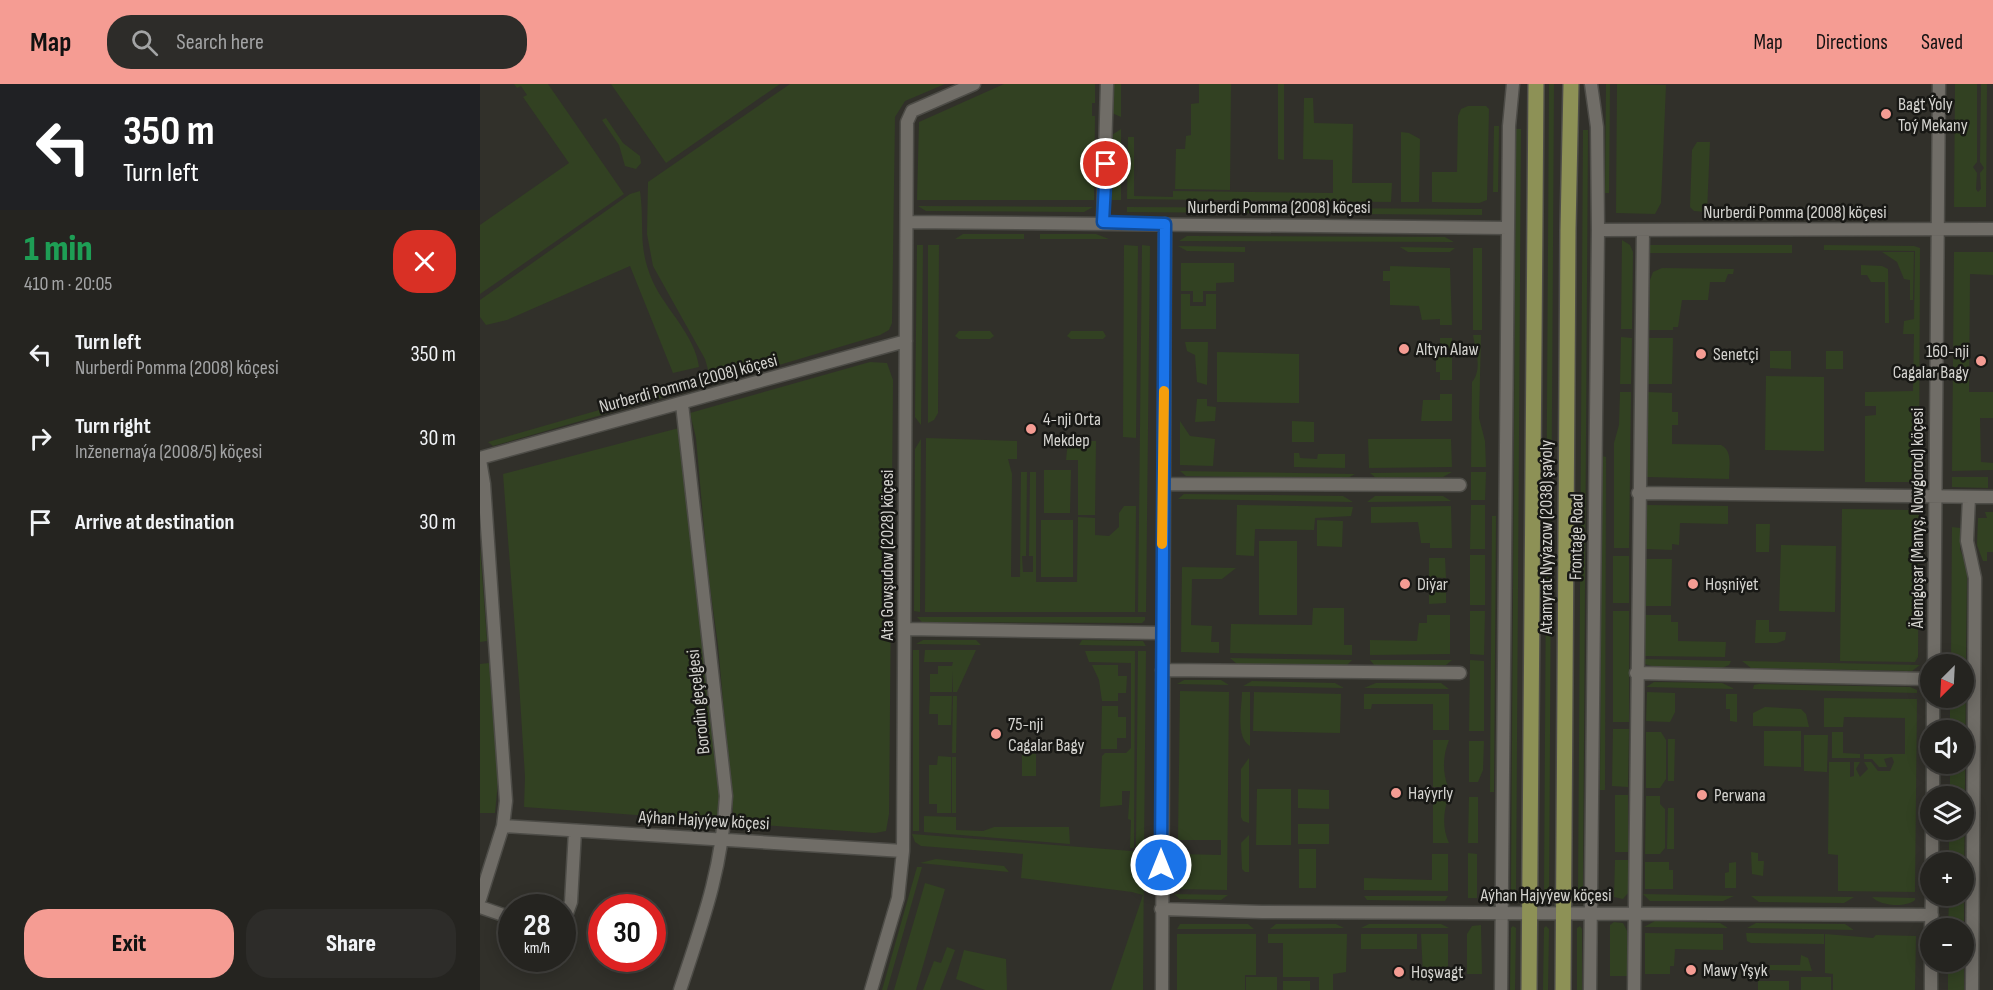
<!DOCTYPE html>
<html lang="en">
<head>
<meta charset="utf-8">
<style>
	body { margin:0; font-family:"Sofia Sans Condensed",sans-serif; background:#2d2c29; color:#f1f3f6; height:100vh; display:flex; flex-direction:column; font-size:22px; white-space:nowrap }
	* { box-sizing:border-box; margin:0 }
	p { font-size:20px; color:#a3a4a5 }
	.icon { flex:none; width:33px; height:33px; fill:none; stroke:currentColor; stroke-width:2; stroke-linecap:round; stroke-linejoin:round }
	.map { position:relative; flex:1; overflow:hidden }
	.drawer { display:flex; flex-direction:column; background:#252420; width:480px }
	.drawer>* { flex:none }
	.hud { background:#202124; color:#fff; overflow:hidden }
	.needle { width:39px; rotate:204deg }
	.buttons { position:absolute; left:1440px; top:570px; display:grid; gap:12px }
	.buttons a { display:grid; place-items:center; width:54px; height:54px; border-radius:50%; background:#252420; box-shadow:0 3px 15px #0003,0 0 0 2px #42413e; font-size:30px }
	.speed { position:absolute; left:18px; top:810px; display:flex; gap:12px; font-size:30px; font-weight:700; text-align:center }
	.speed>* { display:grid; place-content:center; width:78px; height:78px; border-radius:50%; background:#252420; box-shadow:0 3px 15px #0003,0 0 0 2px #42413e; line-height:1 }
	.speed small { font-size:15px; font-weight:400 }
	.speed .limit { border:9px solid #d22; background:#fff; color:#111 }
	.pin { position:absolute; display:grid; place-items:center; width:51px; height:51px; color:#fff; margin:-26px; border:3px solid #fff; border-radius:50%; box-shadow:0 2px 6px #0007 }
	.me { position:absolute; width:66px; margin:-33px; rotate:0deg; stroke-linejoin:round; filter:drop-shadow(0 0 4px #0008) }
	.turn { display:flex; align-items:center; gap:21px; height:126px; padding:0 24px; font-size:27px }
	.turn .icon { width:78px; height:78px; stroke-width:2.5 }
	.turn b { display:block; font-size:42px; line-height:51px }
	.round { display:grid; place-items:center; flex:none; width:63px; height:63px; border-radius:24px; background:#2d2c29 }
	.summary { display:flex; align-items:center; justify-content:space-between; height:102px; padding:0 24px }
	h1 { font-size:36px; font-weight:800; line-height:45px; color:#1e9e55 }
	.action { display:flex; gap:12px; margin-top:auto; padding:12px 24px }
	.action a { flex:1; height:69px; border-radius:24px; background:#f59c93; color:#111; font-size:24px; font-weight:800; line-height:69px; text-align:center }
	.action a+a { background:#2d2c29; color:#f1f3f6 }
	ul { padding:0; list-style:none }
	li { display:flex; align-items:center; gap:18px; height:84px; padding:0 24px }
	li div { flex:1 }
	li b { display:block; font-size:22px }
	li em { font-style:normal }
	header { display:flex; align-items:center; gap:36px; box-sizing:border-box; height:84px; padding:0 30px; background:#f59c93; color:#111 }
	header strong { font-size:28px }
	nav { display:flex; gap:33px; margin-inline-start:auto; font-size:21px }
	.search { width:420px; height:54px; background:#2d2c29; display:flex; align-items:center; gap:15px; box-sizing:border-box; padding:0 21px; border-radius:24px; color:#a3a4a5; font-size:22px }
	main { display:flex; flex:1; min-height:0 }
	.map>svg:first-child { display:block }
	.green { fill:#324122 }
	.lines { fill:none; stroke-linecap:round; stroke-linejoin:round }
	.street-casing { stroke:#4d4c47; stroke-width:15 }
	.primary-casing { stroke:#4d4c47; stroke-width:18 }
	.street { stroke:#706d67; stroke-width:12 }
	.primary { stroke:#8d9156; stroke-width:15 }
	.route-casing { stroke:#114b97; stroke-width:15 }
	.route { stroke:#1a73e8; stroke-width:10 }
	.slow { stroke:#f59e0b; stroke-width:10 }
	.poi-dot { fill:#f59c93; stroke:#181815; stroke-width:2 }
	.labels { text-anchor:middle; stroke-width:5; stroke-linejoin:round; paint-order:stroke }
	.poi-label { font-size:18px; fill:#d4d3cf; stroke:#181815; text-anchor:start }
	.street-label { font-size:18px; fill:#d4d3cf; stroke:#181815 }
</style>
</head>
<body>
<header>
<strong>Map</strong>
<div class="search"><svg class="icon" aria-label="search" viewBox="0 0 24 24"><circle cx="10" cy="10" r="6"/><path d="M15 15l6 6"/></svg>Search here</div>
<nav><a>Map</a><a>Directions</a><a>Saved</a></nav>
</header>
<main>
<section class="drawer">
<div class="hud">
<div class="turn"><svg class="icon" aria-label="left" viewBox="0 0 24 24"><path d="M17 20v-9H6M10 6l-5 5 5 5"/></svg><div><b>350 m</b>Turn left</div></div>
</div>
<div class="summary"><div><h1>1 min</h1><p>410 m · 20:05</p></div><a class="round" style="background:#d93025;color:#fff"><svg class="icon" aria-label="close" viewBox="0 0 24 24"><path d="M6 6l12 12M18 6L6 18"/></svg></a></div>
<ul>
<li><svg class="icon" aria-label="left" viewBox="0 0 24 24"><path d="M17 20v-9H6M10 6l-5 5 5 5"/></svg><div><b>Turn left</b><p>Nurberdi Pomma (2008) köçesi</p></div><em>350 m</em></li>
<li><svg class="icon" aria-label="right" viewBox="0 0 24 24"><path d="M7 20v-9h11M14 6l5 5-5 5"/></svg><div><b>Turn right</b><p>Inženernaýa (2008/5) köçesi</p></div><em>30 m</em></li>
<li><svg class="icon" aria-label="arrive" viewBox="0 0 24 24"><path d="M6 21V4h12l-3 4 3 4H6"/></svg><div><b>Arrive at destination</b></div><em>30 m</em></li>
</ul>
<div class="action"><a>Exit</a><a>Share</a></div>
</section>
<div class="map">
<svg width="1513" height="906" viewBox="0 0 1513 906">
	<rect width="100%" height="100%" fill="#31302a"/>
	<path class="green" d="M34 0H68L144 110 0 210V141L89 79 43 13 47 11 41 2 37 4Z
		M131 0H300L186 79Z
		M310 0H465L425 17 415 33 412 239 409 246 400 251 299 281 284 280 262 286 238 297 229 289 225 275 173 182 167 150 168 98Z
		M524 0H615V19H612V32H615L614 116H437L439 38Z
		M632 0H641V33L632 29Z
		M719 0H751L750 106 695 105 696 65H705L706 52 711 51V20L719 19Z
		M798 0H804V76L798 75Z
		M1069 0H1074L1069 812 1066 815 1064 812Z
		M1126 0H1130L1129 109H1125Z
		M1137 0 1186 1 1181 119 1175 130 1136 129Z
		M1475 0H1497V78L1493 83 1497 89 1496 105 1498 108 1501 105 1500 89 1504 84 1500 78 1501 4V0H1507L1506 123H1474Z
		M824 14H833L834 39 873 40 872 99H912L911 118 647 115 648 53H654V112L693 113V107L853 109V76L823 75Z
		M988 22H1006L1009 25 1007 116 999 119 952 118V88H977L978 32 981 25Z
		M126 34 143 59 160 72 161 79 156 85 145 82 139 61 122 36Z
		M1014 42H1019L1018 108H1013Z
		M641 45V116H632V51Z
		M1036 45H1041L1036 811 1033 814 1031 811Z
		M1103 46H1108L1103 811 1100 814 1098 811Z
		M921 48 929 49 940 55 939 118H921Z
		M1217 58H1230L1227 128 1214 127 1210 123 1212 66Z
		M160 107C165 142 157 163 173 198 186 226 215 251 219 283L193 289 150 182 27 236 6 241 0 233V216L150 110Z
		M438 122H439L613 123 604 128 446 127Z
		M647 123 1002 125V131L647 128Z
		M483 150H544V155H475Z
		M560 150H616L629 155H560Z
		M707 152 965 153 974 158 699 157Z
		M1142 156 1150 161 1153 168 1152 245H1141Z
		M437 161H443L441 341 435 333Z
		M448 161H459L458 329 454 336 448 339Z
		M644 161 658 162 656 354 643 353Z
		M662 161 670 162 666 528H658Z
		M1168 161H1312V169H1168Z
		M1344 161 1434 162 1440 164 1439 391 1435 398H1385V332L1396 331V322H1385V308L1433 307 1434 250H1423L1424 237 1434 235 1435 167 1344 166Z
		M698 162 765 163V168L707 167Z
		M920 163 975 164 970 168H928Z
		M993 164H1002V246H993Z
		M1402 168H1434L1433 216H1430V196L1424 195 1417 178Z
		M1474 168H1513V191L1490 190 1489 308H1513V334H1500L1501 378 1513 379V386L1472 387Z
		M701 179H754V198L736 199V207H723V218H713V207H701Z
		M1381 181 1402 182 1408 185 1409 239H1405V198H1391L1387 191H1381Z
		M910 182 970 184 972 241H960V235L942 236 939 222 910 221V197H903V187H910Z
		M1182 184 1254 185 1253 190H1248L1245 198H1230L1228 216H1202L1198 243H1193V246H1169L1170 196 1173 188Z
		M701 210H710V222H726V210H736V245H701Z
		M479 247H510L514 252 510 255H479L475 252Z
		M591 247H623L626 252 623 255H591L587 252Z
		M993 251H1001L999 334 1005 357 1006 383H991L992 298C1003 285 995 265 993 251Z
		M1141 253 1152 254 1151 300H1140Z
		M960 254H972V296H960V288H956V263H960Z
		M1169 254H1193L1192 300H1168Z
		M705 258H728L727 301 717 298 715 271 707 267Z
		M1290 267H1311V285L1290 284Z
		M1346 267H1363V285H1346Z
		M737 268 819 270V319L737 318Z
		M390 278 407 279 413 296 409 730 406 747 395 749 254 739 238 561 228 489 216 354 210 329Z
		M1286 292 1344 293V367L1285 366Z
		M220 297 216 304 13 362 8 358Z
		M1140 308H1151L1149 464H1134V359L1139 341Z
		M1168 308 1192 309V328H1198V341H1192V360L1241 361C1253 367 1249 382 1249 395L1167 393Z
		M960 310H972V337H941L943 316H960Z
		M717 315H727V322L736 323 735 337 715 338Z
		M700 337 710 352 735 355 733 382 700 381Z
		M812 337 834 338V358H812Z
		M199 344 241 715V737L44 723 45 693 39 598 23 390Z
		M446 354 537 357V375H528L532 390 531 493H540L541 388H547L546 472H542L543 488H553V472H549L550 388H556V498H597L598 433 615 434V451L629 452 639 443V429L644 422H656L655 528H445Z
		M441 355 440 528 434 527 435 365Z
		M888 355H971L972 383 889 384Z
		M588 357H616L615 431H598V376H586Z
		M814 369H819L820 374 837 375 838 370H865V384L814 383Z
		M1122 372 1126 373 1125 706H1120Z
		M564 386H591L590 429H564Z
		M700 387 875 390 866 395 706 392Z
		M972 388 963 393 896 394 890 389Z
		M991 388H1006L1005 416H991Z
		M1472 393H1508V404L1472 403Z
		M704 410 863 412 873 418 698 415Z
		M895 412H963L971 417 887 418Z
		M757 421 873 423 871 432 835 434 834 446 775 445 774 472 756 471Z
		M991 421H1005V465H990Z
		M1167 421 1248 422V440L1200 439 1199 461 1192 460V466L1166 465Z
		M971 422 972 464H950V459H941L938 438 891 439V423Z
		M1362 425 1433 426 1439 430 1438 573 1435 578 1360 577Z
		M1505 428H1513V468H1507V477H1503L1497 461 1498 434H1507Z
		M1012 432H1016L1014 708H1010Z
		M561 436H593V493H561Z
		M837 436 863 437 862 463 837 462Z
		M1276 440H1290L1289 468H1276Z
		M1472 443 1480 444V465L1487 485 1486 577H1471Z
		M779 457H817V531H779Z
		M1301 461 1356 462 1355 528 1299 527Z
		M0 463 7 557 0 558Z
		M990 471H1005V521H990Z
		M1133 472H1149V519H1133Z
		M949 474H965L966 494 949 493Z
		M1166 475H1192L1191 522H1165Z
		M702 483 756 484 742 495H712L711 541 732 542 731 558H739V569L701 568Z
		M966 500V519L949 520V502Z
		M833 524H864V561H872V571L750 569 751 540 832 541Z
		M990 527H1005L1004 571 990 570Z
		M1133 527H1149V638H1133Z
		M947 531H970V570L890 571V556L937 557 939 539H947Z
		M1165 531H1191V538H1198V557L1246 558 1245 573 1165 572Z
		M437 533H665V536L662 539 442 538Z
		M1276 536H1289V548H1306L1305 556 1297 559H1275Z
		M443 556H496L501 561 436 560Z
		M602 556 663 557 666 562 599 561Z
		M433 566H439V747H433Z
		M445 566H496L477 608H473L472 587V608H450V590H458V582H472L473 578H444Z
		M605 567H655L654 764H650L651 736 648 735 650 707H642V721L620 723 622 672 625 669H646L651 664V579L609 578Z
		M658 567H666L664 764H656Z
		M750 574 872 576 866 582 757 580Z
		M1164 575 1251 577 1249 581 1242 584 1175 583 1165 580Z
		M890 576H972L966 581 895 582Z
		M990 576 1004 577V647H989Z
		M1262 577 1440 581 1432 587 1271 584Z
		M9 579 18 698 15 729H0V580Z
		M612 581H638V592H647L646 609H638V617H622L619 596Z
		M1484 583H1486L1484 810V778H1469V746H1484V712H1470V680H1484V646H1470V614H1484Z
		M704 596H741L749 601 697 600Z
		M772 597 855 599 864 604 763 602Z
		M1174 598 1242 599 1255 605 1166 603Z
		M896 599H961L969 605 884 604Z
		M1279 600 1430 603 1437 606V609L1273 605 1274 601Z
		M700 607 749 608 747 806 698 805V770L741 771V756H698Z
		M762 608H770V662C755 653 762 623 762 608Z
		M774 608 861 610 860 649 773 647Z
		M1167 608 1195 609V628L1190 638 1166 637Z
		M884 610H969V646H953V620H892L891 625H884Z
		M1246 610H1257V638L1250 637V625H1246Z
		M450 612H472L471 641H458V630H449Z
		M473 612H477L476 669H472Z
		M1344 614 1437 615 1435 808 1358 807V771L1348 770 1349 678H1370V693L1374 692V678H1380L1376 685 1380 693 1388 685 1384 678H1391L1398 687H1410L1414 678 1412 673 1404 675 1407 683H1399L1392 675H1384V670H1425V634L1364 633 1363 643H1344Z
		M622 622H638V633H646V654H637V665H621Z
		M1285 623 1321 625 1326 630 1329 643 1273 642V629Z
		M1133 645H1149L1148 703 1132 702Z
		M1284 647H1321V683L1284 682Z
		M1166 648H1181L1186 656V695L1180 704H1166Z
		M1352 648H1363V669L1380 670V674H1352Z
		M1324 651H1348L1347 688 1324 687Z
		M1188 655H1195L1194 697H1188Z
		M953 656H969C963 671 962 687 968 703H953Z
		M989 657H1004L1003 686 998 698H989Z
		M542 669 556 670V692H542Z
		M458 672 471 673V729H457V720H449V681H457Z
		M472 673H476V729H472Z
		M769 674V739L763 737 761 733V685Z
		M777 705H811V761H776Z
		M818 705 849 706V725L818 724Z
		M1135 711H1148V768H1135Z
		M953 712H969C963 727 962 744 969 759H953Z
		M1166 712H1180V720L1185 725V764L1180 770H1165Z
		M989 713H998V759H988Z
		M1188 724H1194V765H1187Z
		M444 732 476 733V746L503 747 514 743H589L590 760 444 748Z
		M818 740H849V760H818Z
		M432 750 664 768 663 906H631L663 811 652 808 541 794 543 770 441 762 435 758Z
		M769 751V788H765L762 785 761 759Z
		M819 765H836V804H819Z
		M1271 768 1278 769V777H1284L1283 792 1272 790Z
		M988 769 997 770V814H988Z
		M952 770H968V807L884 806V794L952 796Z
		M456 775 524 782 529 788 440 779Z
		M1135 776H1148V809L1143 815 1134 813Z
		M1165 778H1189V786H1193V805H1165Z
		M1256 778V804H1245V789L1249 788V779Z
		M437 783H442L407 906H402Z
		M445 799 465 805 436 906H414Z
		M694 810 748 811 741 816 700 815Z
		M1163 810H1164L1254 812 1243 817H1170Z
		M884 812H968L965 817 887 816Z
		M1271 812 1374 813 1364 819 1279 818Z
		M1392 813 1435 814V816C1426 824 1400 822 1392 813Z
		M1469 816H1484V906H1468V878H1484V844H1468Z
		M1175 837 1240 839 1248 844 1164 843Z
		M1134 838 1143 839 1147 847V892H1130V841Z
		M1276 839 1365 840 1374 846 1267 844Z
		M700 840H768L774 845H697Z
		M796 840H856L864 844 790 845Z
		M889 840H961L969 844H881Z
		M1001 841 1002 890H987V850L992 842Z
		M1033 842 1036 844 1035 906H1030L1031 844Z
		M1066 842 1069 845 1068 906H1063L1064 844Z
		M1100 842 1102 845V906H1097V844Z
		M1165 849 1243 850V866L1195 865 1194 882H1190V890H1165Z
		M1266 849 1344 850V860L1271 859 1267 857Z
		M697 850H776V891H765V906H697Z
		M788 850H867L866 888 853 890V906H839V893H803V859H788Z
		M881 850H937V865H881Z
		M941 850H968V891H943Z
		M1345 850 1393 854 1396 851 1436 852 1435 906H1353V890L1345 889Z
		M467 863 475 866 460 906H443L454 877 461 879Z
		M484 866 526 875 527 906H505L476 895Z
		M1321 871 1328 874 1332 887 1290 886V881H1320Z
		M766 893H797V906H766Z
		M1321 893H1351V906H1321Z
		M803 897H830V906H803Z
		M1278 897H1309V906H1278Z"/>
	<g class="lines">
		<defs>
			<path id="street" d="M427 138 1028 144
				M623 138 627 0
				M1118 146 1513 145
				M0 374 426 257
				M0 376 4 400 26 717 23 742 0 815
				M684 400 980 401
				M1158 409 1513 413
				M1489 413 1487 457 1495 494 1492 906
				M425 545 682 549
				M1454 580 1459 0
				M682 586 980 589
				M1156 589 1450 595
				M1453 646V614
				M1453 712V680
				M23 742 423 767
				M1452 778V746
				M0 823 32 834
				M681 825 782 828 1452 831
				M82 843 91 818 95 747
				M1451 844 1452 812
				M200 906C223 837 242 786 246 712L202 320
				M391 906 418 814 423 767 427 38 432 27 494 0
				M682 906 685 140
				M1021 906 1028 144 1029 42 1033 0
				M1110 906 1118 146 1117 43 1111 0
				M1154 906 1163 146
				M1451 906V878"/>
			<path id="primary" d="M1049 906 1056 0
				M1083 906 1088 146 1091 0"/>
		</defs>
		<use href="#street" class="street-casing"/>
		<use href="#primary" class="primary-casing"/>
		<use href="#street" class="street"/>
		<use href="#primary" class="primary"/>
	</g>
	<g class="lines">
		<defs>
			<path id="route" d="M626 80 623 138 685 140 681 781"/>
		</defs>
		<use href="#route" class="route-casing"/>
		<use href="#route" class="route"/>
		<path class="slow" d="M682 460 684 307"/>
	</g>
	<g class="poi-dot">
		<circle cx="1406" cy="30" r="6"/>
		<circle cx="924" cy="265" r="6"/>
		<circle cx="1221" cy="270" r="6"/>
		<circle cx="1501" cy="277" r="6"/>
		<circle cx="551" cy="345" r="6"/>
		<circle cx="925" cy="500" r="6"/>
		<circle cx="1213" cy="500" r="6"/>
		<circle cx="516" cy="650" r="6"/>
		<circle cx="916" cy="709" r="6"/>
		<circle cx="1222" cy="711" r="6"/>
		<circle cx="1211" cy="886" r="6"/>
		<circle cx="919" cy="888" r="6"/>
	</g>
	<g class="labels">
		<g class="poi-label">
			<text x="1418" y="26">Bagt Ýoly<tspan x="1418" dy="21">Toý Mekany</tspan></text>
			<text x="936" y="271">Altyn Alaw</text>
			<text x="1489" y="273" text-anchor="end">160-nji<tspan x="1489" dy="21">Cagalar Bagy</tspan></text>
			<text x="1233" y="276">Senetçi</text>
			<text x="563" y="341">4-nji Orta<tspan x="563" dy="21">Mekdep</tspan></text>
			<text x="937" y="506">Diýar</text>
			<text x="1225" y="506">Hoşniýet</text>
			<text x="528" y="646">75-nji<tspan x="528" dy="21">Cagalar Bagy</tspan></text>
			<text x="928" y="715">Haýyrly</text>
			<text x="1234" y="717">Perwana</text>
			<text x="1223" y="892">Mawy Yşyk</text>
			<text x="931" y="894">Hoşwagt</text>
		</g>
		<g class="street-label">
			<text x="799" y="129">Nurberdi Pomma (2008) köçesi</text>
			<text x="1315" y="134">Nurberdi Pomma (2008) köçesi</text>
			<text transform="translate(208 299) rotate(-15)" y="6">Nurberdi Pomma (2008) köçesi</text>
			<text transform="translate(1437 434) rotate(-90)" y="6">Älemgoşar (Manyş, Nowgorod) köçesi</text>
			<text transform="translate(1066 453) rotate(-90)" y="6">Atamyrat Nyýazow (2038) şaýoly</text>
			<text transform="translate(1096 453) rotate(-89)" y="6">Frontage Road</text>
			<text transform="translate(407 471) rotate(-90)" y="6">Ata Gowşudow (2028) köçesi</text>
			<text transform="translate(218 618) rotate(-96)" y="6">Borodin geçelgesi</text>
			<text transform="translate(224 736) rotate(3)" y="6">Aýhan Hajyýew köçesi</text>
			<text x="1066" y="817">Aýhan Hajyýew köçesi</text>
		</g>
	</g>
</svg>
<div class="buttons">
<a><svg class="needle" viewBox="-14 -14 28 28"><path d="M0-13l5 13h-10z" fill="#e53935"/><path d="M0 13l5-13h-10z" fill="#a3a4a5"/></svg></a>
<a><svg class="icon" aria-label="sound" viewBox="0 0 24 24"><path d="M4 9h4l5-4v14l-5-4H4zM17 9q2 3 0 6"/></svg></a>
<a><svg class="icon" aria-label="layers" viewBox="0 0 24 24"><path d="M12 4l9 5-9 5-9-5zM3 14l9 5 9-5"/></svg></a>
<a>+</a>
<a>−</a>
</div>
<div class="speed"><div>28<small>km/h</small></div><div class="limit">30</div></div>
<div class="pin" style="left:626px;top:80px;background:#d93025"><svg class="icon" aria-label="arrive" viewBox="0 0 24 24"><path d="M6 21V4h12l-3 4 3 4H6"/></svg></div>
<svg class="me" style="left:681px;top:781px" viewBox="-20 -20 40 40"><circle r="17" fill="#1a73e8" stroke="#fff" stroke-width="3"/><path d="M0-11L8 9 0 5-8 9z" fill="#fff"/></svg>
</div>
</main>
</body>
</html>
